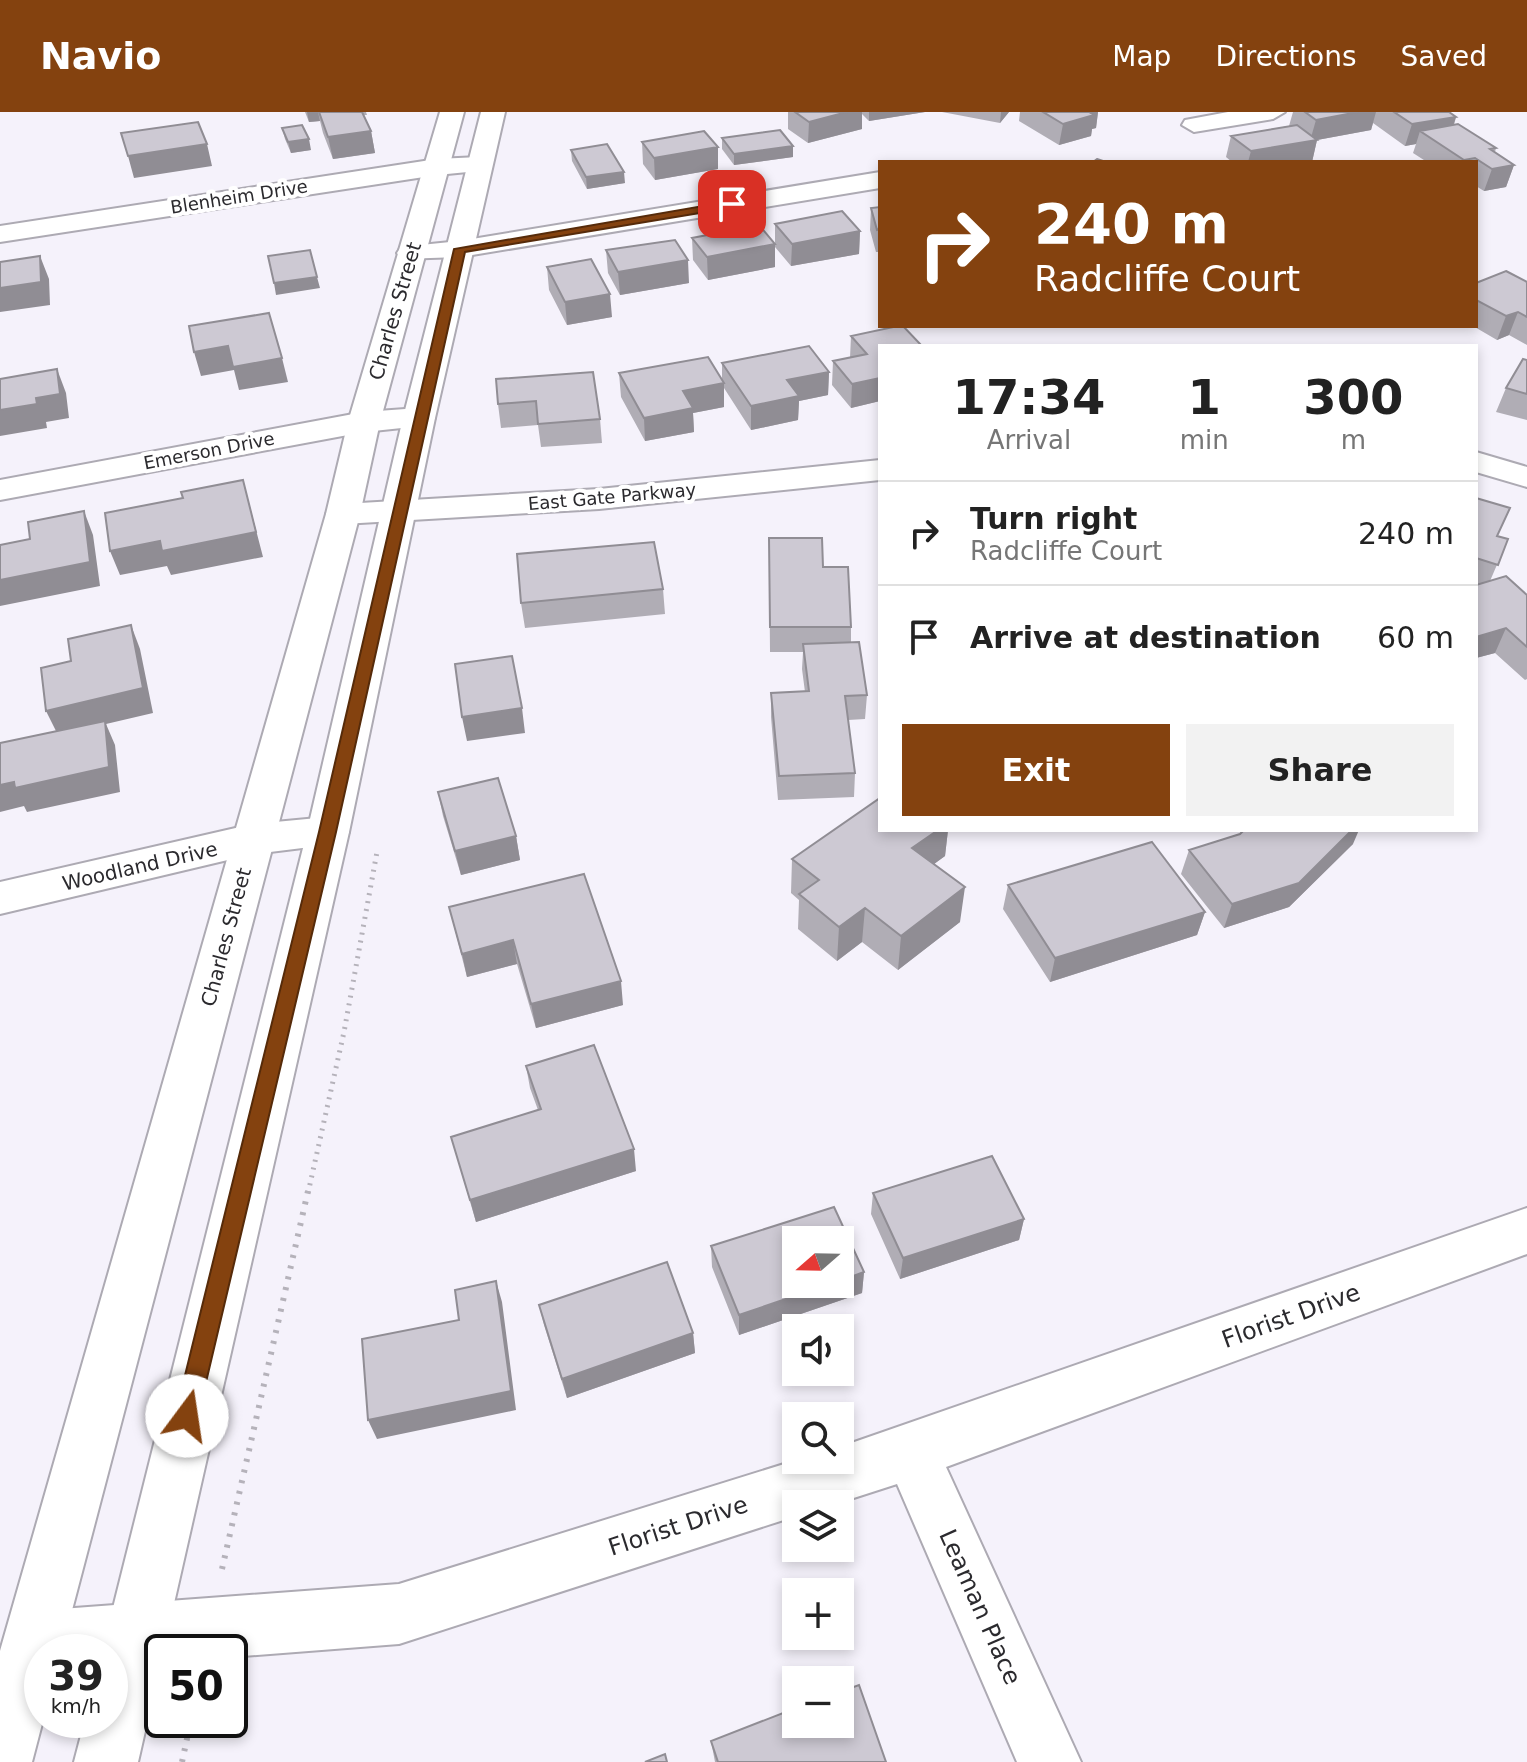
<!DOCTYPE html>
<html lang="en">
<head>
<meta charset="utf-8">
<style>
	body { margin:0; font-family:"DejaVu Sans",sans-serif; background:#f2f2f2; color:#222; height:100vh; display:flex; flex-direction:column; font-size:30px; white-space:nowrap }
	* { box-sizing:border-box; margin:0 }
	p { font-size:26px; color:#767676 }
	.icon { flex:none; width:44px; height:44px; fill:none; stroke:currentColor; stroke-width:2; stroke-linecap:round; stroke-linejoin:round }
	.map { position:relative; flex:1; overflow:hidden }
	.panel { position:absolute; left:878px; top:232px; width:600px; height:488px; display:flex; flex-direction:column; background:#fff; border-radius:0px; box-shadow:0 4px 12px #0003 }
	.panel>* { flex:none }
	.guide { position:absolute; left:878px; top:48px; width:600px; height:168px; border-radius:0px; box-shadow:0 4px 12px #0003; background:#84420f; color:#fff; overflow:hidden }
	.needle { width:52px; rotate:250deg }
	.controls { position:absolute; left:782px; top:1114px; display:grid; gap:16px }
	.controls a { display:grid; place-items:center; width:72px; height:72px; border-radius:0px; background:#fff; box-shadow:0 4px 12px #0003; font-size:40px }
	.speed { position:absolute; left:24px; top:1522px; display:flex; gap:16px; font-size:40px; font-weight:700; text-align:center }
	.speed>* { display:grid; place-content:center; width:104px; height:104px; border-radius:50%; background:#fff; box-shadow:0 4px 12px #0003; line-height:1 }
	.speed small { font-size:20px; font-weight:400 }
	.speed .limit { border:4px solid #111; border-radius:12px; background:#fff; color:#111 }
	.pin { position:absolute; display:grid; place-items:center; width:68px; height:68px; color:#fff; margin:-34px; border-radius:16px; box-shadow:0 4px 12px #0006 }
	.me { position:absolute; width:88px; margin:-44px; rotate:14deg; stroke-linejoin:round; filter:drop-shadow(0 0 6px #0008) }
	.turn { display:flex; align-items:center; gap:28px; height:168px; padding:0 24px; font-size:36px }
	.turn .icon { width:104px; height:104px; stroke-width:2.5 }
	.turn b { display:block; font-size:56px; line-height:68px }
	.eta { display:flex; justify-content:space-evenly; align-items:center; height:136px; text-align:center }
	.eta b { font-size:48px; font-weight:800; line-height:56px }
	.button { display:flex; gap:16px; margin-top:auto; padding:16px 24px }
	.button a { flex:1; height:92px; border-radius:0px; background:#84420f; color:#fff; font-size:32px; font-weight:800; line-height:92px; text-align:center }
	.button a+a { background:#f2f2f2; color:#222 }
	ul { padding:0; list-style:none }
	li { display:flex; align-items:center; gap:24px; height:104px; padding:0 24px; border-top:2px solid #e0e0e0 }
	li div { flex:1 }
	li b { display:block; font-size:30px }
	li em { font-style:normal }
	header { display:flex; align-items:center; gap:48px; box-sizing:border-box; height:112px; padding:0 40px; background:#84420f; color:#fff }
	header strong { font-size:38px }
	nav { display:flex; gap:44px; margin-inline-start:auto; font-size:28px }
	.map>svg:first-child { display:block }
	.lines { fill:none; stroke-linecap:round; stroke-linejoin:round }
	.minor-casing { stroke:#adaab3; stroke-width:4 }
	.major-casing { stroke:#adaab3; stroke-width:4 }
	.path-far1 { stroke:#b5b2ba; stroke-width:5; stroke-dasharray:2 6; stroke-linecap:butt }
	.path { stroke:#b5b2ba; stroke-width:6; stroke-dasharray:3 8; stroke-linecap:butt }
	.minor { fill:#fff; fill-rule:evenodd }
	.major { fill:#fff; fill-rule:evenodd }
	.wall { fill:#b0adb5 }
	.shaded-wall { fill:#908d94 }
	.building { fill:#cdc9d3; stroke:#908d94; stroke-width:2 }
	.route { fill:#84420f; stroke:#562b0a; stroke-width:2 }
	.labels { text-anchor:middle; stroke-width:8; stroke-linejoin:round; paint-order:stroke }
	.far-street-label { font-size:18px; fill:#2b2a2e; stroke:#fff }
	.street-label { font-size:20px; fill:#2b2a2e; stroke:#fff }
	.near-street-label { font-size:24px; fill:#2b2a2e; stroke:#fff }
</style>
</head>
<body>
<header>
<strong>Navio</strong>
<nav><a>Map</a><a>Directions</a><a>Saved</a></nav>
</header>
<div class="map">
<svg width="1527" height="1650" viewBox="0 0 1527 1650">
	<rect width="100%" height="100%" fill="#f5f2fb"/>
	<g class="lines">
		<defs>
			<path id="minor" d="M1228 0H1285L1273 7 1194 20 1182 13 1185 8Z
				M479 45 492 53 488 58 437 63 0 130V114L437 47Z
				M880 60V76L460 145 401 147 397 141 401 135 460 129Z
				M419 296 430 299 435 306 430 313 364 320 0 388V368L364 300Z
				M1476 340 1527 355V375L1476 360Z
				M880 348V368L599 397 343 412 331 409 326 402 331 395 343 392 599 377Z
				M328 705 343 709 349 720 343 731 253 742 0 802V770L253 712Z
				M1527 1096V1142L946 1355 1081 1650H1017L897 1372 835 1392H796V1404L399 1532 230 1545V1540H162V1550L110 1554V1540H42V1559L13 1550 4 1529 13 1508 34 1499 399 1472 797 1348H840V1335Z"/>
			<path id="major" d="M440 0H464L380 310 360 402 61 1540H42L43 1608 32 1650H0V1539L326 402 348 310Z
				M481 0H505L435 306 349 720 138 1650H74L85 1608H110V1540H102L307 720 403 306Z"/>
		</defs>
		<use href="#minor" class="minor-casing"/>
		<use href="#major" class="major-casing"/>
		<path class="path-far1" d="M308 1081 344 920 377 740"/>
		<path class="path" d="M222 1457 308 1079
			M182 1650 191 1608"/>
		<use href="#minor" class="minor"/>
		<use href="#major" class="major"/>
	</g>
	<path class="wall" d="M305 0H366L367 3H364L371 19 375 41 333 47 323 21 320 9 309 10Z
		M788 0H925L869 9 862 2V17L808 31 788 17Z
		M942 0H1009L1000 11Z
		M1020 0H1098L1096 16 1092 17 1091 24 1059 33 1019 9Z
		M1293 0H1449L1456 5 1454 13 1496 36 1495 40 1514 53 1506 75 1484 79 1476 74V50H1427L1413 41 1416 32 1405 34 1373 11 1371 18 1317 28 1312 50H1232L1226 45 1231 24 1289 14Z
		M282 16 311 38 291 41 285 27Z
		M722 26 793 34V45L734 53 722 37Z
		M642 30 718 35V57L655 68 643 52Z
		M571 38 625 71 587 77 572 49Z
		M880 95V140H876L870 118 871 96Z
		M775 112 860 119 859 142 791 154 775 135V155L708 168 693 148 692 126 775 132Z
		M606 138 689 171 620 183 608 161Z
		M547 155 612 205 567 213 549 178Z
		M1527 170V233L1509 223 1497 228 1473 214H1476V171Z
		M851 224 880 234V289L851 296 832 273 833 249 850 246Z
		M1527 248V308L1496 300 1506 276Z
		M722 251 829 260 828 283 799 289 798 308 751 318 724 276V295L693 301 694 320 645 329 621 285 619 261 722 269Z
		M496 267 600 307 602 331 541 335 538 313 501 316 498 292Z
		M1476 386 1498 424 1508 427 1490 469 1527 483V567L1525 568 1495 541 1476 546Z
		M769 426 823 455 851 515V531L867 583 865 607 848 608 855 661 854 685 778 688 771 605V581L805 580 802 557 803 540H770Z
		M663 477 665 502 525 516 521 491Z
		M438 680 516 724 520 748 461 763 443 704Z
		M880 718H948L945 744 934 752 960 810 898 858 862 830 837 849 798 817 799 788 791 781 792 747Z
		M1240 722 1353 732 1289 795 1224 816 1181 762 1189 738Z
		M1008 773 1205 800 1197 823 1050 870 1003 797Z
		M449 795 623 893 536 916 517 852 467 865Z
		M526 954 636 1059 476 1110 451 1025 538 998 530 976Z
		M873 1081 1024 1107 1019 1128 900 1167 871 1102Z
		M711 1134 864 1160 862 1181 739 1223 712 1155Z
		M539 1193 693 1221 695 1241 567 1286 544 1213Z
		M711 1629 886 1650H715Z"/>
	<path class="shaded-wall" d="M307 0H318L320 9 309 10Z
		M847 0H862V17L808 31 809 10Z
		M869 0H925L869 9Z
		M1001 0H1009L1000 11Z
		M1086 0H1098L1096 16 1092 17 1091 24 1059 33 1063 12Z
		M1358 0H1376L1371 18 1317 28 1312 50H1248L1251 39 1310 29 1316 8Z
		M1456 5 1449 26 1420 19 1416 32 1405 34 1412 12Z
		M371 19 375 41 333 47 328 25Z
		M309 27 311 38 291 41 288 30Z
		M207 32 212 54 134 66 128 44Z
		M793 34V45L734 53V42Z
		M718 35V57L655 68 654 46Z
		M1514 53 1506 75 1484 79 1492 57Z
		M624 60 625 71 587 77 586 65Z
		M860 119 859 142 791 154 792 132Z
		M775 132V155L708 168 707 145Z
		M40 144 49 167 50 193 0 200V176Z
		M688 148 689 171 620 183 618 160Z
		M317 165 320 176 276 183 274 171Z
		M610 182 612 205 567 213 565 190Z
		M1518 200 1509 223 1497 228 1506 204Z
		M228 234 282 246 288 270 239 278 234 258 201 264 194 240Z
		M57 257 66 281 69 306 46 310 47 316 0 324V298Z
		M829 260 828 283 799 289 798 308 751 318V294L787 268Z
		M880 266V289L851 296 852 272Z
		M724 271V295L693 301 694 320 645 329 644 306 683 279Z
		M243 368 263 445 171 463 167 454 120 463 110 439Z
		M84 399 93 423 100 474 0 494V468Z
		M131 513 140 537 153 601 106 612 115 633 120 680 27 700 24 694 0 700V673L58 623 46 599Z
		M1506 516 1495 541 1476 546V525Z
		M522 596 525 621 467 629 462 605Z
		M938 718H948L945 744 908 771 912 736Z
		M1352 718H1359L1353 732 1289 795 1224 816 1232 792Z
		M516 724 520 748 461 763 455 739Z
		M965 775 960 810 898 858 901 824Z
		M865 796 862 830 837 849 839 815Z
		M1205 800 1197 823 1050 870 1055 846Z
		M513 828 517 852 467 865 462 842Z
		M621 869 623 893 536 916 531 892Z
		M634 1037 636 1059 476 1110 470 1088Z
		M1024 1107 1019 1128 900 1167 903 1146Z
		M864 1160 862 1181 739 1223V1203L830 1172H840V1169Z
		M496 1169 502 1190 516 1298 377 1327 368 1308Z
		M693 1221 695 1241 567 1286 562 1267Z"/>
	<path class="building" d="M319 0H362L371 19 328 25Z
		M795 0H847L809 10Z
		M1043 0H1089L1094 3 1063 12Z
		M1305 0H1358L1316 8Z
		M1394 0H1449L1456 5 1412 12Z
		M198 10 207 32 128 44 121 21Z
		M1458 12 1496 36 1490 37 1514 53 1492 57 1475 46 1464 48 1420 19Z
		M302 13 309 27 288 30 282 16Z
		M1297 13 1317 28 1251 39 1231 24Z
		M780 18 793 34 734 42 722 26Z
		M704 19 718 35 654 46 642 30Z
		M607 32 624 60 586 65 571 38Z
		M1097 47 1106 50H1093Z
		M880 95V117L877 118 871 96Z
		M842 99 860 119 792 132 775 112Z
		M759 113 775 132 707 145 692 126Z
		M675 128 688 148 618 160 606 138Z
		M310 138 317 165 274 171 268 144Z
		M40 144 41 170 0 176V150Z
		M591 147 610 182 565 190 547 155Z
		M1506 159 1527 170V205L1518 200 1506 204 1476 188V171Z
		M269 201 282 246 233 255 228 234 194 240 189 214Z
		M898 214H903L922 234H880V266L852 272 833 249 867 242 851 224Z
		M809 234 829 260 787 268 799 284 751 294 722 251Z
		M708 245 724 271 683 279 693 296 644 306 619 261Z
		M1523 247 1527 248V282L1506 276Z
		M57 257 60 282 36 286 37 292 0 298V267Z
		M593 260 600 307 538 312 536 289 498 292 496 267Z
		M243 368 256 420 162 439 160 429 110 439 105 401 183 386 181 380Z
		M1476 386 1510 396 1497 424 1508 427 1498 453 1476 446Z
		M84 399 90 450 0 468V433L30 427 28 410Z
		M769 426H822L823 455H848L851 515H770Z
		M654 430 663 477 521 491 517 442Z
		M1506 464 1527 483V535L1506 516 1476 525V473Z
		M131 513 143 576 46 599 41 556 71 549 68 527Z
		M859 530 867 583 845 584 855 661 779 664 771 581 809 579 803 532Z
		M512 544 522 596 462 605 455 552Z
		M105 609 109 655 15 676 14 670 0 673V631Z
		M498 666 516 724 455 739 438 680Z
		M880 686V718H938L912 736 965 775 901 824 865 796 839 815 799 782 819 768 792 747Z
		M1244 718H1352L1299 771 1232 792 1189 738 1240 722Z
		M1152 730 1205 800 1055 846 1008 773Z
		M584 762 621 869 531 892 513 828 462 842 449 795Z
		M594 933 634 1037 470 1088 451 1025 541 997 526 954Z
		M992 1044 1024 1107 903 1146 873 1081Z
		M834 1095 864 1160 840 1169V1128H796V1172H830L739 1203 711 1134Z
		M667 1150 693 1221 562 1267 539 1193Z
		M496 1169 511 1279 368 1308 362 1227 459 1208 455 1178Z
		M859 1573 886 1650H718L711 1629 796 1596V1612H840V1580Z
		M665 1642 667 1650H645Z"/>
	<path class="route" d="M732 89 736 95 465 140 336 720 198 1304 195 1312 187 1315 179 1312 175 1304 319 720 454 137Z"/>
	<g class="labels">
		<g class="far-street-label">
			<text transform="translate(239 85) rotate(-9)" y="6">Blenheim Drive</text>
			<text transform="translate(209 339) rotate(-11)" y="6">Emerson Drive</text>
			<text transform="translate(612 385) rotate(-5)" y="6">East Gate Parkway</text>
		</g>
		<g class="street-label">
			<text transform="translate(395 199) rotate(-74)" y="7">Charles Street</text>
			<text transform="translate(140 754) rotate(-13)" y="7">Woodland Drive</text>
			<text transform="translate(226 825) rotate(-75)" y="7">Charles Street</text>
		</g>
		<g class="near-street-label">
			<text transform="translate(1291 1204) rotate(-20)" y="8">Florist Drive</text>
			<text transform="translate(678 1414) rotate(-18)" y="8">Florist Drive</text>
			<text transform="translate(980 1495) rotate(66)" y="8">Leaman Place</text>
		</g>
	</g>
</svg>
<div class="controls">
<a><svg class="needle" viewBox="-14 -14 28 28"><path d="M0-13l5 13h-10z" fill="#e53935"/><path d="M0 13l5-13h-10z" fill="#767676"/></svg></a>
<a><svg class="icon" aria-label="sound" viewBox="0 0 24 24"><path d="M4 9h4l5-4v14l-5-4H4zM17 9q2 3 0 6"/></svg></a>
<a><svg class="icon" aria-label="search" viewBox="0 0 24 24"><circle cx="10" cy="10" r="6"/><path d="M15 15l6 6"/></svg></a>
<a><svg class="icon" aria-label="layers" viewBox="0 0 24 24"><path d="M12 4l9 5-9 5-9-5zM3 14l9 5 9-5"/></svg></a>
<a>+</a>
<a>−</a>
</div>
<div class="speed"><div>39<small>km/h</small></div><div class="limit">50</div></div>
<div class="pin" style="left:732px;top:92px;background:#d93025"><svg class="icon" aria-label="arrive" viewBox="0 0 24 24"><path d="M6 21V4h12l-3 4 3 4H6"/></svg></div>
<svg class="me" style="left:187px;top:1304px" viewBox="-20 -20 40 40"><circle r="19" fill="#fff"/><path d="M0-13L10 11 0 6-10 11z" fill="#84420f"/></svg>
<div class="guide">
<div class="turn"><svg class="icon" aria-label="right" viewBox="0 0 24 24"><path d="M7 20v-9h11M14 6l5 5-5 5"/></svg><div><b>240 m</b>Radcliffe Court</div></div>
</div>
<section class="panel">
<div class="eta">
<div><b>17:34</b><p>Arrival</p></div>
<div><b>1</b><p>min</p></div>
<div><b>300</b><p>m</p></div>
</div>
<ul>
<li><svg class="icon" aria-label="right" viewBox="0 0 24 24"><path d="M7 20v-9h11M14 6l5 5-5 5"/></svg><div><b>Turn right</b><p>Radcliffe Court</p></div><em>240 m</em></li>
<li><svg class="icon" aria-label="arrive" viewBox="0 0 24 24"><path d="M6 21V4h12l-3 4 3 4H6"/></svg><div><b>Arrive at destination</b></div><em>60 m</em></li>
</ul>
<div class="button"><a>Exit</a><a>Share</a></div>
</section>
</div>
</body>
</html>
